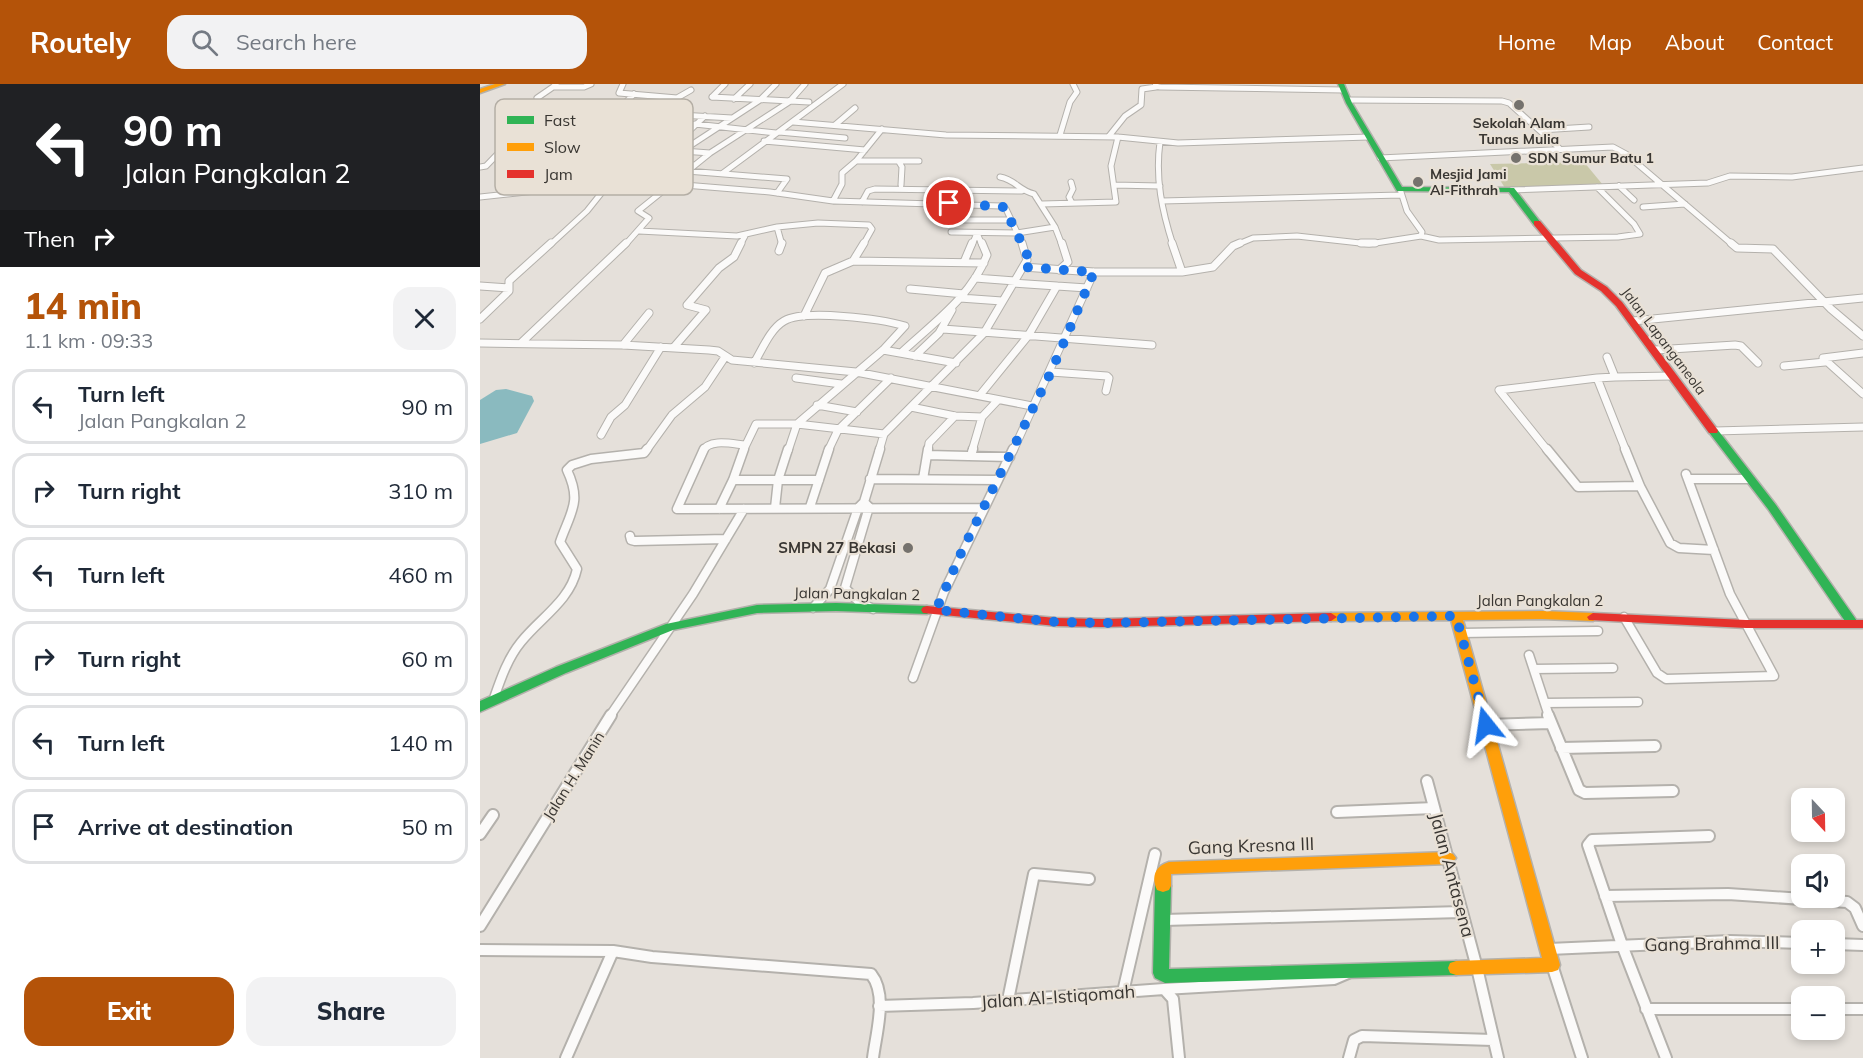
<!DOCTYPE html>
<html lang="en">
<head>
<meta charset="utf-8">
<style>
	body { margin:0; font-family:Mulish,sans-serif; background:#f2f2f3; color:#1f2937; height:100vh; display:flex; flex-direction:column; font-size:22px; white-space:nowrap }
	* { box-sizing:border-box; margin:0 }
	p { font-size:20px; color:#747a83 }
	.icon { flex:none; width:33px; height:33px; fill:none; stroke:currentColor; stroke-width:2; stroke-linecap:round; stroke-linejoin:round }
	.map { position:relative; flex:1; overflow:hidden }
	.panel { display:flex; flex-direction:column; background:#fff; width:480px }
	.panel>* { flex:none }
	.top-card { background:#202124; color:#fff; overflow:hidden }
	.needle { width:39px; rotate:158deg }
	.controls { position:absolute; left:1311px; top:704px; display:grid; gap:12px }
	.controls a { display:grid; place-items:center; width:54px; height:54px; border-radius:12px; background:#fff; box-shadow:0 3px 9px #0003; font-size:30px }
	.pin { position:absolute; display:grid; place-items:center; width:51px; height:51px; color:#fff; margin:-26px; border:3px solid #fff; border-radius:50%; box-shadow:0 2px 6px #0007 }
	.me { position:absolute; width:66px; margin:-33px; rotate:345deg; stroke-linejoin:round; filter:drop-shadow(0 0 4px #0008) }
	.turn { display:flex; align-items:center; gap:21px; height:126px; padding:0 24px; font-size:27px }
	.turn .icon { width:78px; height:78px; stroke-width:2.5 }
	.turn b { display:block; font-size:42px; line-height:51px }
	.then { display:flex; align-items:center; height:57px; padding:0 24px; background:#0003; gap:12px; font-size:22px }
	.round { display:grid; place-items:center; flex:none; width:63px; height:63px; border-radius:18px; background:#f2f2f3 }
	.summary { display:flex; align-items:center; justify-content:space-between; height:102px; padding:0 24px }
	h1 { font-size:36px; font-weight:800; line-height:45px; color:#b45309 }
	.action { display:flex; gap:12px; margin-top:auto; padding:12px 24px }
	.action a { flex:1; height:69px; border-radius:18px; background:#b45309; color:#fff; font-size:24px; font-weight:800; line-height:69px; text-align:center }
	.action a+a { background:#f2f2f3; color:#1f2937 }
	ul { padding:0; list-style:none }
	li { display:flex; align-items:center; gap:18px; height:75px; margin:0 12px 9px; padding:0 12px; border:3px solid #e0e1e3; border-radius:18px }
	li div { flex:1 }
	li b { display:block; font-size:22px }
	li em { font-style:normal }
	header { display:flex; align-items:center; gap:36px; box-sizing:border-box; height:84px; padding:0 30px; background:#b45309; color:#fff }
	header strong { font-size:28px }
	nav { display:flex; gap:33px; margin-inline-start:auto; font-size:21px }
	.search { width:420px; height:54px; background:#f2f2f3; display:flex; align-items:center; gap:15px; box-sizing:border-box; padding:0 21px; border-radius:18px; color:#747a83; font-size:22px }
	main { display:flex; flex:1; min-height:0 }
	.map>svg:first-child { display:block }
	.green { fill:#c9c8a9 }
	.water { fill:#8ababf }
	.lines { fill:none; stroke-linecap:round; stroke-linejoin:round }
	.street-far3-casing { stroke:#b4b1ac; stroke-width:7 }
	.street-far2-casing { stroke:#b4b1ac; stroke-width:9 }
	.street-far1-casing { stroke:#b4b1ac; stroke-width:11 }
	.street-casing { stroke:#b4b1ac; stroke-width:14 }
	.fast-casing { stroke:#b4b1ac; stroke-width:3 }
	.slow-casing { stroke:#b4b1ac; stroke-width:3 }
	.jam-casing { stroke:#b4b1ac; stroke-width:3 }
	.street-far3 { stroke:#fbfaf9; stroke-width:5 }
	.street-far2 { stroke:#fbfaf9; stroke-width:7 }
	.street-far1 { stroke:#fbfaf9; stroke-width:8 }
	.street { stroke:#fbfaf9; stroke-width:10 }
	.fast { fill:#30b455; fill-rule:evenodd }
	.slow { fill:#ff9f0a; fill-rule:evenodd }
	.jam { fill:#e5322d; fill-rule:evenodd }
	.route { stroke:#1a73e8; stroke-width:10; stroke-dasharray:0 18 }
	.poi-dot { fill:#75726d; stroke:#e9e1d6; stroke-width:2 }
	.labels { text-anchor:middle; stroke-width:4.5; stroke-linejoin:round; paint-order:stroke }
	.far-poi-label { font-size:14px; font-weight:bold; fill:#393632; stroke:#e9e1d6; text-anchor:start }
	.far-street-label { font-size:14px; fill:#393632; stroke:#e9e1d6 }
	.poi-label { font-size:15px; font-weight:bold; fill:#393632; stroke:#e9e1d6; text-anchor:end }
	.street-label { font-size:15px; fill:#393632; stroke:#e9e1d6 }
	.near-street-label { font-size:18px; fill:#393632; stroke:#e9e1d6 }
	.key { fill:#e9e1d6; stroke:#b4aea5; stroke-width:1.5 }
	.key-label { font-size:16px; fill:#393632 }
</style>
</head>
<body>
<header>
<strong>Routely</strong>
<div class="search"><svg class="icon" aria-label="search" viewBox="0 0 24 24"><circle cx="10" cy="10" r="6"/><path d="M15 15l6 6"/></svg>Search here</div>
<nav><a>Home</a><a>Map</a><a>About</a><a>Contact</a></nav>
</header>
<main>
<section class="panel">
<div class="top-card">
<div class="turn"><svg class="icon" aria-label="left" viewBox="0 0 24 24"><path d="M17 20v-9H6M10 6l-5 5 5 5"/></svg><div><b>90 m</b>Jalan Pangkalan 2</div></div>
<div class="then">Then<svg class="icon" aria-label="right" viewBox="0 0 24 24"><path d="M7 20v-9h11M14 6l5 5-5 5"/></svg></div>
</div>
<div class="summary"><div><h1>14 min</h1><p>1.1 km · 09:33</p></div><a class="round"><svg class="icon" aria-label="close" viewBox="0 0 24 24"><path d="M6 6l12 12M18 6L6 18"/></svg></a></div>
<ul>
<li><svg class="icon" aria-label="left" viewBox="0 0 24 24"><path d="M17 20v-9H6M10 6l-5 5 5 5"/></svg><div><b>Turn left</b><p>Jalan Pangkalan 2</p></div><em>90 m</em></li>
<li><svg class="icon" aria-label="right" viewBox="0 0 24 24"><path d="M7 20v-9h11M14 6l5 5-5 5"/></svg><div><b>Turn right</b></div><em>310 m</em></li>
<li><svg class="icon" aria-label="left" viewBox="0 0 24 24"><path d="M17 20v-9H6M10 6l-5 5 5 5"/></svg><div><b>Turn left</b></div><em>460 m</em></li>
<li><svg class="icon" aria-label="right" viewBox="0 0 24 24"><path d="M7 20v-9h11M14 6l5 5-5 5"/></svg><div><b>Turn right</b></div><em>60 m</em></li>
<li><svg class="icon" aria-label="left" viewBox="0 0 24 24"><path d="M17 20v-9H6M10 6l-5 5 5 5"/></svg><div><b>Turn left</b></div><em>140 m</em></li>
<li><svg class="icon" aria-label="arrive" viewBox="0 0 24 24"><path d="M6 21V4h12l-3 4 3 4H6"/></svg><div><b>Arrive at destination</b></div><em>50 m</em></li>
</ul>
<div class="action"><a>Exit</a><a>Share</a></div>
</section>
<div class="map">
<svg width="1383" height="974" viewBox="0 0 1383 974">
	<rect width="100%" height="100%" fill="#e5e0da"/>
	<path class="green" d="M1104 78 1123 101 1025 104 1010 80Z"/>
	<path class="water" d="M26 305 52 312 54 317 37 349 0 360V316L16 306Z"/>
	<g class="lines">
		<defs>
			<path id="street-far3" d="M76 0 73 3H104L111 0
				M143 0 139 9 197 14
				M676 0 675 2 680 3 863 6
				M211 6 197 14 182 30 252 34
				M232 13 329 18
				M232 13 245 0
				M57 14 73 3
				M254 15 270 0
				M868 16 1022 17 1029 19 1079 64
				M225 32 189 66 230 69
				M313 38 466 51 638 53 698 59 889 53
				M215 40 296 49
				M355 41 375 24
				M1060 46 1109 43
				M299 48 365 54
				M580 51 590 18 597 8 593 0
				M629 52 645 32 661 21 662 5 676 3
				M110 54 154 10
				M160 55 155 63 189 66
				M284 57 385 66
				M680 58C675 94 682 127 693 161
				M202 67 280 16 296 0
				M900 74 1133 63 1146 70 1253 161
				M376 77H439
				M419 78 422 83 421 101
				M0 83 6 82 33 54 46 48 78 47 96 53 198 56
				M207 87 307 95 297 109
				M243 89 363 0
				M520 93C536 96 538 106 554 110L575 143 582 161
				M591 98 593 105 589 113 592 119
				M130 100 189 102
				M157 100 184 79
				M192 100 290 108 353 117 521 122 526 125 543 161
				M634 101 680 102
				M1139 102 1154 116
				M1031 106 1228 99 1250 92 1312 93 1383 84
				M0 113 92 103H127
				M353 117 362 100V89L376 77 402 45
				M682 117 921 111
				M382 118 388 107 395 105 542 107
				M562 120 636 118 631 82 638 53
				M1163 123 1205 120
				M464 136H531
				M297 143 302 161
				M159 147 257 152 297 143 338 139 389 141 392 145 383 161
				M471 148 537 149 575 143
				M497 149 502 161
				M941 152 959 156 1138 153 1160 150 1154 140 1117 103
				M70 161 107 127 143 82 167 78 214 81
				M145 161 169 134 158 127 230 69 309 18 325 0
				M260 161 265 152
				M492 161 497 149
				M756 161 773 154 817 152 889 160 941 152 942 148 927 127 920 105"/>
			<path id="street-far2" d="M384 159 373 177 504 179
				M692 159 702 188
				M881 159H895
				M1251 159 1257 164 1293 165 1351 225 1383 252
				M299 167 302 159
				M484 178 492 159
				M543 183 614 188H702L733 183 753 162 760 159
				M579 186 588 178 582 159
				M495 194 535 197
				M533 199 577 202
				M0 202 29 204
				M430 205 484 210
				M480 214 522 217
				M324 232 345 189 373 177
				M0 235 29 207V197L71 159
				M1153 237 1383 214
				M463 245 672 261
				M0 259 143 261 229 266 238 267 252 276 376 288 552 322
				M41 259 146 159
				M143 261 169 229
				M194 263 226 226 207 221 239 184 254 173 261 159
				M403 266 476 279
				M1175 266 1255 261 1261 262 1278 279
				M421 269C453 239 491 213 507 171L502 159
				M1383 269 1343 274 1383 310
				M435 272 459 249 472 226
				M1127 273 1135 293 1117 294 1146 367
				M274 279C282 266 290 245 304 237 324 225 402 235 425 242L403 266 317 340 308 367
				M1304 282 1345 278
				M571 288 627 292 629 294 626 307
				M1135 293 1192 292
				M316 294 361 300
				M500 311 548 252 577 202 607 204
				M337 321 377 328
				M431 323 475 332 502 333
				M1235 347 1383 343
				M121 351 131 333 145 321 181 263
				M166 367 192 331 225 303 245 273
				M223 367C229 354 253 360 265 361
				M263 367 276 340H317L404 350
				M348 367 358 346 411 294
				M399 367 404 350 504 249 547 176 542 159
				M448 367 449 359 475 332
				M492 367 502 333 518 316
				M533 367 614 188
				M1068 367 1019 306 1117 294"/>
			<path id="street-far1" d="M224 365 197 425 503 424
				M1067 365 1098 403 1160 402
				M1145 365 1160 402 1190 459 1199 464 1234 466
				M447 371 530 373
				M491 372 493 365
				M390 395 518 396
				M443 395 448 365
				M1208 395H1270
				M253 396H339
				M384 418 400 365
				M330 423 349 365
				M295 424 298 396 308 365
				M239 425 253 396 264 365
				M150 452 151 456 155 457 246 455
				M365 504 378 517 393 525
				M333 524 350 505 378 424 384 418 389 423 365 504
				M1144 533 1177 589 1186 595 1294 592 1250 510 1206 390
				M981 549 1118 547
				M1049 571 1069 632
				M1054 585 1133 584
				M433 594 464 508 533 365
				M13 617C20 597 27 575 41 558 60 534 90 517 97 485L80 458C91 427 102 418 87 386L92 381 111 375 164 369 167 365
				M1065 619 1158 618
				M130 632 213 510 264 425"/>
			<path id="street" d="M1068 631 1099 706 1105 709 1193 707
				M1006 641 1071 639
				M1081 664 1175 662
				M947 697 997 884 1018 974
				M857 728 954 724
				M0 750 13 731
				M1125 812 1248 810 1367 818 1375 824 1383 842
				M684 836 981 828
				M0 842 131 631
				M1354 860 1383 861
				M1069 865 1250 857 1322 859
				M0 866 133 867 172 873 391 890C408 911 396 949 393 974
				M1072 881 1102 974
				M684 905 854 895 868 889
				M643 908 675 770
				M528 916 554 790 609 795
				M399 922 493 919 684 905 693 915 699 974
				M1166 925H1322
				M1354 925H1383
				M86 974 133 867
				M869 974 874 956 882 952 1013 956
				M1186 974 1142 861 1108 761 1112 756 1229 752"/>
			<path id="fast" d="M858 0H864L872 19 922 103 1034 104 1061 139 1054 141 1029 108 917 107 866 19Z
				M1233 344 1237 345 1296 421 1377 537 1379 540 1377 543H1369L1288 425 1228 347Z
				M356 519 447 522 453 526 447 530 356 527 277 529 193 546 86 589 0 628V617L76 583 186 540 277 521Z
				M683 796 689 798 691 802 689 885 976 877 982 879 984 884 982 889 976 891 685 899 675 894 673 889 675 802 677 798Z"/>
			<path id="slow" d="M15 0H25L0 9V5Z
				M1062 527 1113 529 1119 533 1113 537 1062 535 983 536 1080 881 1078 886 1072 888 976 891 970 889 968 884 970 879 976 877 1062 874 971 536 851 537 845 533 851 529Z
				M968 768 973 770 976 774 973 778 968 780 691 790V802L689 806 683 808 677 806C671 793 675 782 689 778Z"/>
			<path id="jam" d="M1054 137H1060L1101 186 1127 203 1142 218 1237 345 1238 347 1237 349H1229L1136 222 1121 207 1095 190 1054 141Z
				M447 522 576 534 622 535 851 529 857 533 851 537 622 543 576 542 443 529 441 526 443 523Z
				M1113 529 1266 536H1383V544H1266L1109 536 1107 533Z"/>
		</defs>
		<use href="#street-far3" class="street-far3-casing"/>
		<use href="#street-far2" class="street-far2-casing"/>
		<use href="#street-far1" class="street-far1-casing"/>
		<use href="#street" class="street-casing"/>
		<use href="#fast" class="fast-casing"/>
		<use href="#slow" class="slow-casing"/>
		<use href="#jam" class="jam-casing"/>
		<use href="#street-far3" class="street-far3"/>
		<use href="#street-far2" class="street-far2"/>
		<use href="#street-far1" class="street-far1"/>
		<use href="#street" class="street"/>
		<use href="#fast" class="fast"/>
		<use href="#slow" class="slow"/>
		<use href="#jam" class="jam"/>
	</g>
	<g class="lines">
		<path class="route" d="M469 119 524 123 547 170 543 183 614 188 571 288 482 467 456 526 576 538 622 539 976 532 1006 641"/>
	</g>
	<g class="poi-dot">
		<circle cx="1039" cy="21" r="6"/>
		<circle cx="1036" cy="74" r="6"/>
		<circle cx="938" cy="98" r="6"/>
		<circle cx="428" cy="464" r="6"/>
	</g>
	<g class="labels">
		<g class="far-poi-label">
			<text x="1039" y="44" text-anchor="middle">Sekolah Alam<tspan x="1039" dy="16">Tunas Mulia</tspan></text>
			<text x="1048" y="79">SDN Sumur Batu 1</text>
			<text x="950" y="95">Mesjid Jami<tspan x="950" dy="16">Al-Fithrah</tspan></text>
		</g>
		<g class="far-street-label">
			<text transform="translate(1184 257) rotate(53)" y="5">Jalan Lapanganeola</text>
		</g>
		<g class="poi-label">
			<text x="416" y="469">SMPN 27 Bekasi</text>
		</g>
		<g class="street-label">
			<text transform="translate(377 510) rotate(1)" y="5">Jalan Pangkalan 2</text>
			<text x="1060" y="522">Jalan Pangkalan 2</text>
			<text transform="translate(94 692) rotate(-58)" y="5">Jalan H. Manin</text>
		</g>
		<g class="near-street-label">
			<text transform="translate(771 762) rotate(-2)" y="6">Gang Kresna III</text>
			<text transform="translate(972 791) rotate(75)" y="6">Jalan Antasena</text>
			<text transform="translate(1232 860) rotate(-1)" y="6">Gang Brahma III</text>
			<text transform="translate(578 913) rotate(-4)" y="6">Jalan Al-Istiqomah</text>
		</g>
	</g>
	<rect x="15" y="15" width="198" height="96" rx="9" class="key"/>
	<rect x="27" y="32" width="27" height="8" fill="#30b455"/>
	<rect x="27" y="59" width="27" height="8" fill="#ff9f0a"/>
	<rect x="27" y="86" width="27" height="8" fill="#e5322d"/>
	<g class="key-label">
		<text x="64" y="42">Fast</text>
		<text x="64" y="69">Slow</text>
		<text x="64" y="96">Jam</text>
	</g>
</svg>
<div class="controls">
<a><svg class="needle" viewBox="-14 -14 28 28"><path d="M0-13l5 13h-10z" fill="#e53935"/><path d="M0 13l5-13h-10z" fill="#747a83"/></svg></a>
<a><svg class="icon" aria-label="sound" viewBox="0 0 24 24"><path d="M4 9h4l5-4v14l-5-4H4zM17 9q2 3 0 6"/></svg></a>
<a>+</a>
<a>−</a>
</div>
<div class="pin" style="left:469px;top:119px;background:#d93025"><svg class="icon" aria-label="arrive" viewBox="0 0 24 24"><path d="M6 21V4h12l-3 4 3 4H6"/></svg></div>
<svg class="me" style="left:1006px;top:641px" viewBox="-20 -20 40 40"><path d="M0-17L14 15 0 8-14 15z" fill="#1a73e8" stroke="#fff" stroke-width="4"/></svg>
</div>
</main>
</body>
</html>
